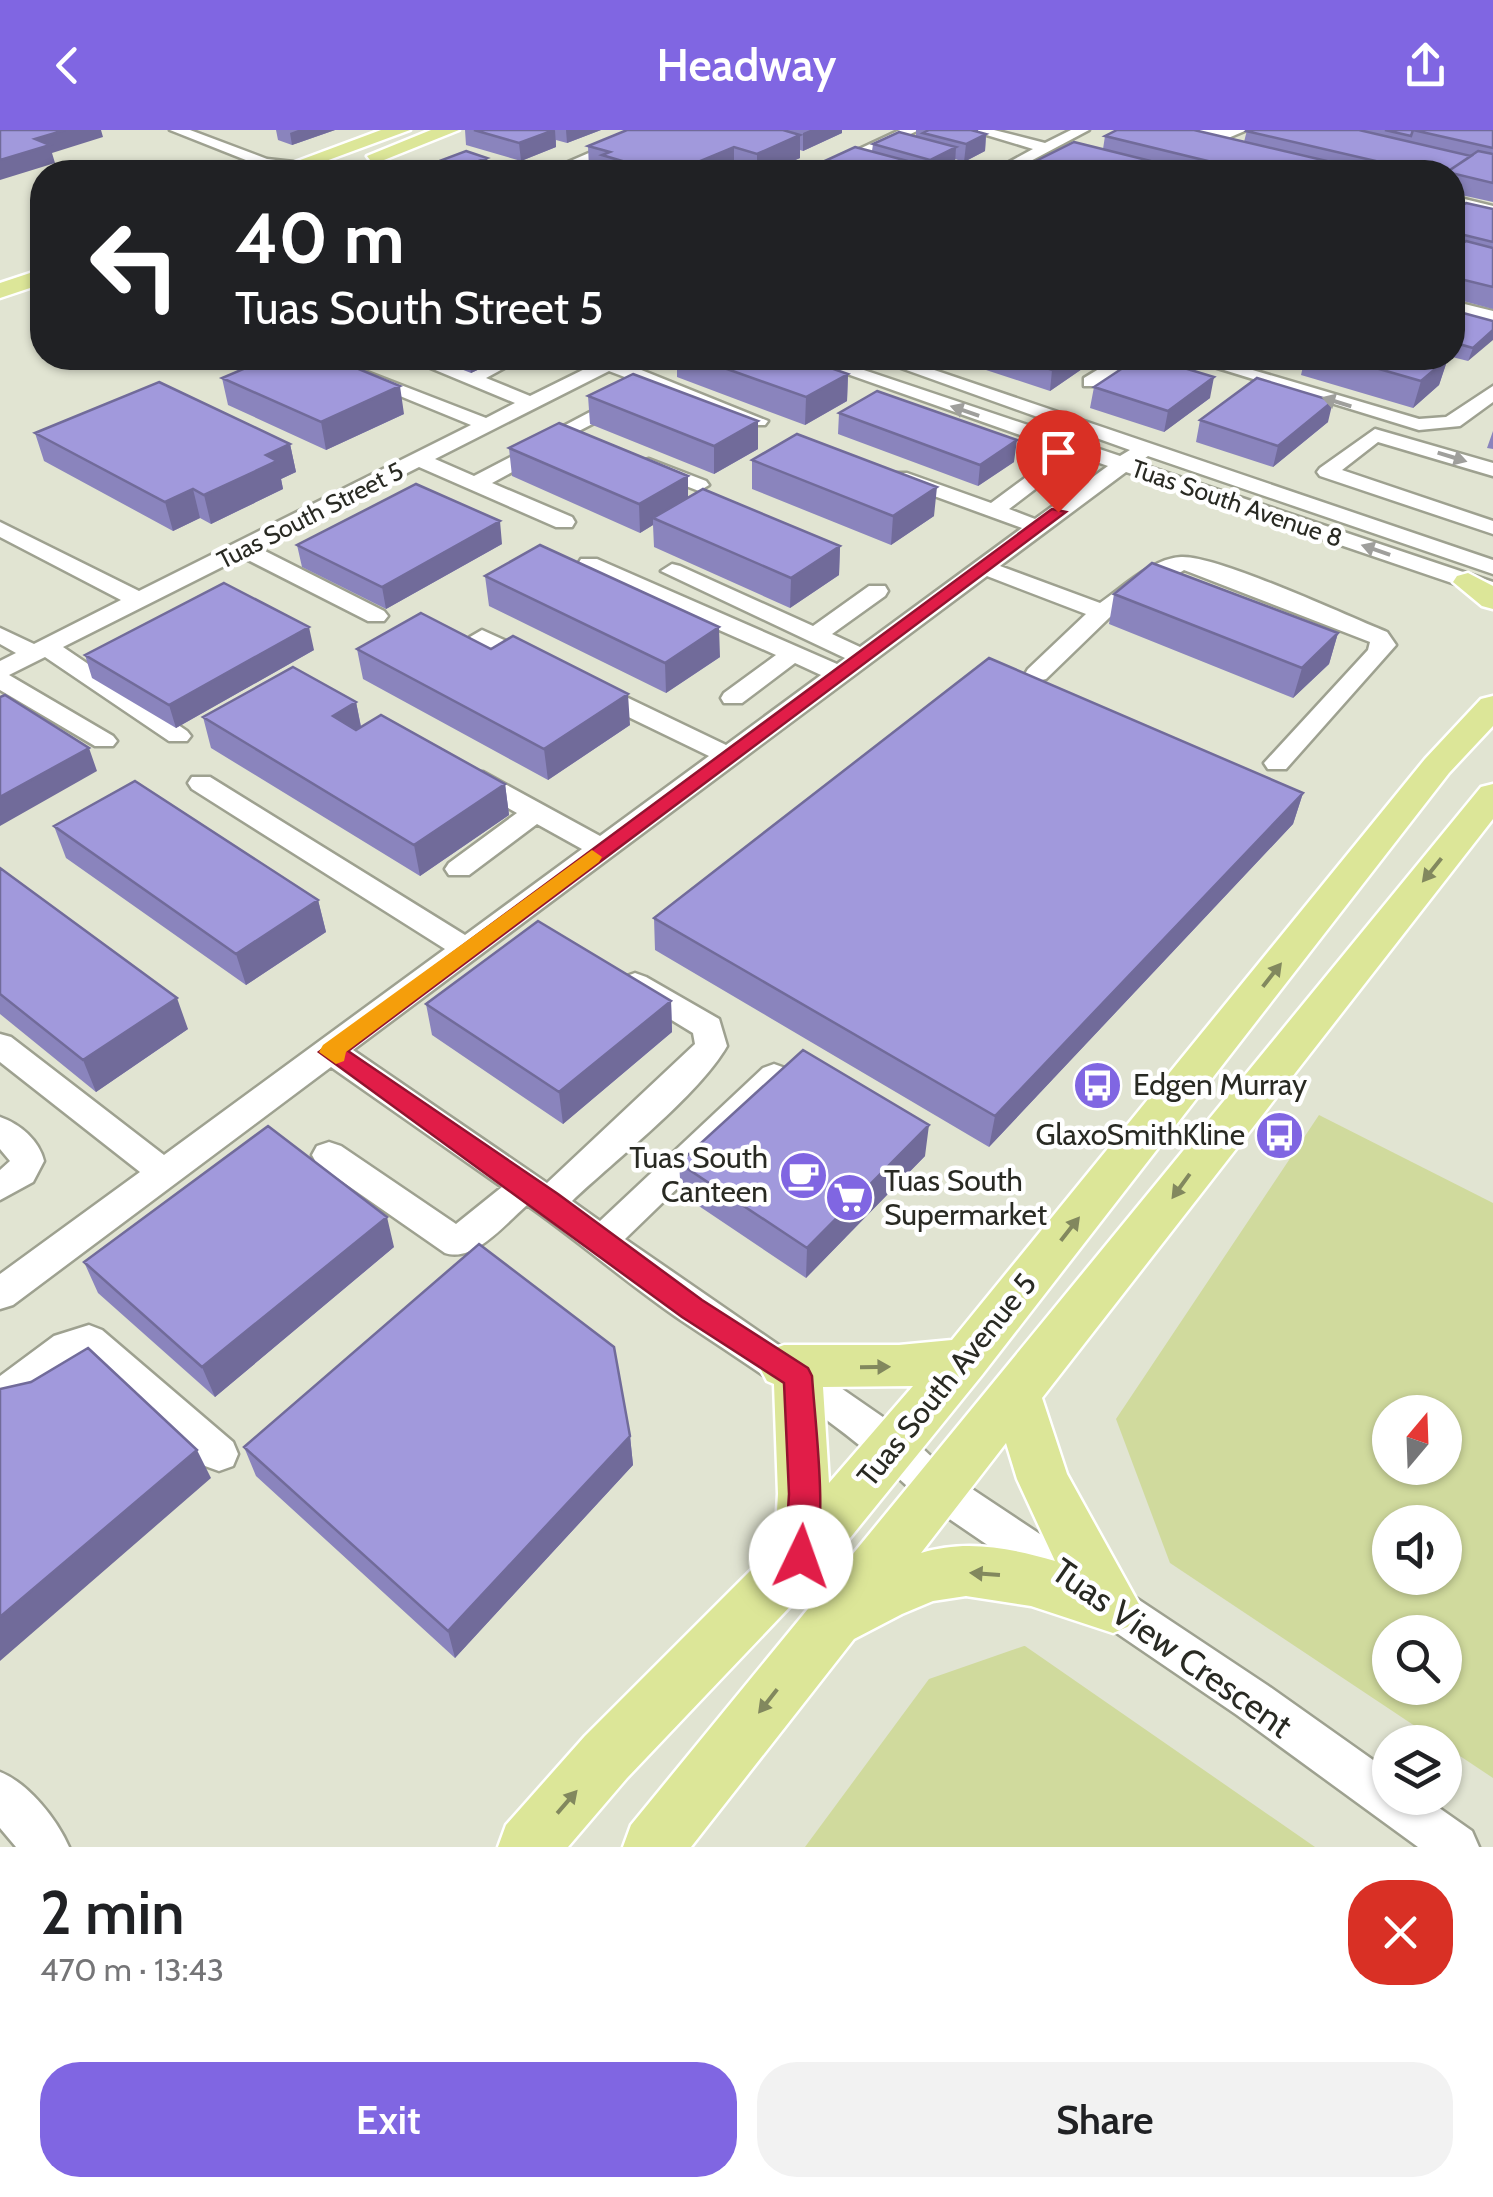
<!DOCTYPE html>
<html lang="en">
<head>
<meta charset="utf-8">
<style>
	body { margin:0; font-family:Cabin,sans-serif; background:#f2f2f2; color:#202124; height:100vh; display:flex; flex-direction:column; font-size:38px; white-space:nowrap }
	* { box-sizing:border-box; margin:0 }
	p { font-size:32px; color:#757577 }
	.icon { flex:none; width:55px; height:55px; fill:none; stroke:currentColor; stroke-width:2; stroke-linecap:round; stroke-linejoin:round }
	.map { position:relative; height:1717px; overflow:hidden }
	.panel { display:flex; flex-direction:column; background:#fff; flex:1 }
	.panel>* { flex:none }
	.guide { position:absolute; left:30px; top:30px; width:1435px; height:210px; border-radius:40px; box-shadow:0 2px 8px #0004; background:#202124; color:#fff; overflow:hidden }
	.needle { width:65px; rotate:19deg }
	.controls { position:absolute; left:1372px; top:1265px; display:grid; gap:20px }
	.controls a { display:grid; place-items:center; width:90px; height:90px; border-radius:50%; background:#fff; box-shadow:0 2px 8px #0004; font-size:50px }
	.pin { position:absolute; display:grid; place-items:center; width:85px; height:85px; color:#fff; margin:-102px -42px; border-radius:50% 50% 50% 0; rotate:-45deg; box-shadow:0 0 10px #0007 }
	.pin .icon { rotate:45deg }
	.me { position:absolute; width:110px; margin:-55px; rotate:3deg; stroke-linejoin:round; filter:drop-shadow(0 0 8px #0008) }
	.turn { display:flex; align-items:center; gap:35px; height:210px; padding:0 40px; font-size:45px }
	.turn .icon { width:130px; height:130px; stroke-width:2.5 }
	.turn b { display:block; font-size:70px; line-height:85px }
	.round { display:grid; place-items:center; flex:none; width:105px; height:105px; border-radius:40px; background:#f2f2f2 }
	.overview { display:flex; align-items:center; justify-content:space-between; height:170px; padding:0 40px }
	h1 { font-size:60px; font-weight:600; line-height:75px }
	.button { display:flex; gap:20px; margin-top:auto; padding:20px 40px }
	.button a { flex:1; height:115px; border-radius:40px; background:#8066e2; color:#fff; font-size:40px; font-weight:600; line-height:115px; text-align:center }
	.button a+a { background:#f2f2f2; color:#202124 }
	header { display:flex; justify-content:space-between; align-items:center; height:130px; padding:0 40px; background:#8066e2; color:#fff; font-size:45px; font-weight:600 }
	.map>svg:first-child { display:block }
	.green { fill:#d0da9d; fill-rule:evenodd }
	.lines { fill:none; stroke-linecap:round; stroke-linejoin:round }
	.minor-casing { stroke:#9ea190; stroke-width:5 }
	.major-casing { stroke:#fff; stroke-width:5 }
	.minor { fill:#fff; fill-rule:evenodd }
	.major { fill:#dce698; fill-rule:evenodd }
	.wall { fill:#8a84bd }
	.shaded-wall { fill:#716b9a }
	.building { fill:#a199dc; stroke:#716b9a; stroke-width:2.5 }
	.oneway { fill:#9f9f9c }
	.oneway2 { fill:#82885e }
	.route { fill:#e11d48; stroke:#92132f; stroke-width:2.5 }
	.slow { fill:#f59e0b }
	.labels { text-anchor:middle; stroke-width:9; stroke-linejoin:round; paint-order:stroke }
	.far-street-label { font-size:25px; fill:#292a23; stroke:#fff }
	.poi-label { font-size:30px; fill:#292a23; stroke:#fff; text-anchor:start }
	.street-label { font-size:30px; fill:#292a23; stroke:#fff }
	.near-street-label { font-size:35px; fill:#292a23; stroke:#fff }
</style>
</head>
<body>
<header><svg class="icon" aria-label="back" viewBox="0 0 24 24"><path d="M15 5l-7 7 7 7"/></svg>Headway<svg class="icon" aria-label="share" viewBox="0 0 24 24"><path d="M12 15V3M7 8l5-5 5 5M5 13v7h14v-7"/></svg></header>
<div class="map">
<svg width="1493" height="1717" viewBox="0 0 1493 1717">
	<rect width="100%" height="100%" fill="#e1e4d2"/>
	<path class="green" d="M1319 985 1493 1073V1648L1170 1433 1116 1289ZM1390 1282H1445V1338H1390ZM1390 1392H1445V1448H1390ZM1390 1502H1445V1558H1390Z
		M1024 1516H1025L1315 1717H805L929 1549Z"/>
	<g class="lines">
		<defs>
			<path id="minor" d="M170 0H190L267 29 338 37 346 42H276Z
				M642 0H661L565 42H545Z
				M900 0H919L829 42H810Z
				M970 0H994L1045 13 1071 0H1089L1010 42H991L1033 19Z
				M1173 0H1247L1221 11Z
				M1452 66 1493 76V86L1452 76Z
				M1452 171 1493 181V191L1452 181Z
				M307 228H331L486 288 515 273 416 232 414 228H438L470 241 500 228H523L486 248 530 266 607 228H629L624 233 768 291 765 295H751L609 241 435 329 474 346 528 318H542V326L492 353 572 387 575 392 572 397H556L419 337 259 418 384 481 388 486 384 491H368L242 427 63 517 187 601 191 606 187 611H169L45 527 9 545 113 606 117 611 113 616H95L0 560V531L16 523 0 514V498L34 514 121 470 0 407V392L139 461 471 295Z
				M802 228H828L1120 326 1130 320 873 228H899L1493 430V444L1148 326 1138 333 1493 452V467L1126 342 1000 436 1100 473C1122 458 1153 428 1181 427 1217 425 1347 486 1387 502L1396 515 1286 639H1268L1264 633 1368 520 1370 512 1184 440 1110 487 1046 549 1037 551 1025 544 1028 539 1086 484 987 446 353 920 547 1053 695 914 693 903 624 861 620 854 624 847 635 843 646 847 719 889 727 916C699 965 615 1030 572 1071L600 1091 763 938 774 934 785 938 790 946 785 954 625 1109 906 1303 951 1345 1267 1555 1390 1642V1668H1425L1472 1701 1479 1717H1418L1237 1585 923 1371C850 1300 766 1247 682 1191 629 1155 580 1112 527 1075 506 1093 474 1133 445 1123L317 1034 312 1025 317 1016 329 1012 341 1016 456 1094 502 1057 331 937 13 1175 0 1179V1144L140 1042 0 932V904L11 907 164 1025 445 819 192 659 188 653 192 647H210L465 805 582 719 537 694 469 745H449L445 739 449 733 517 683 465 654 461 648 465 642H483L600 706 709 626 583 565 580 560 583 555H601L726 615 821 545 795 533 742 573H724L721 568 724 563 776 525 581 439 578 434 581 429H597L837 534 845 528 661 441 672 434 680 436 813 496 869 456H885L888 461 885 466 832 504 860 517 1022 398 893 351 890 347 893 343H907L991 373 1033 342H1047L1050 346 1047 350 1009 379 1035 389 1108 336Z
				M970 228H991L977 237 970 235Z
				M1117 228H1138L1098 256H1084V248Z
				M1185 228H1212L1419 289 1446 287 1493 256V272L1460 296 1419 300Z
				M626 263 636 269 633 273 573 304 566 306 556 300Z
				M1375 299 1493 333V346L1378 312 1342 340 1493 391V404L1320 346 1317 342 1320 338Z
				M649 329 706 351 709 355 699 361 642 339V331Z
				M482 500 541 527 544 532 532 539 523 537 474 512 470 507Z
				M0 987C20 994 39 1010 44 1031L33 1052 0 1070V1040L10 1031 0 1019Z
				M89 1195 102 1200 233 1312 238 1324 233 1336 219 1341 205 1336 83 1228 13 1280 0 1285V1246L54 1206Z
				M0 1642C28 1653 57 1689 69 1717H16L0 1698Z"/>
			<path id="major" d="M381 0H410L296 42H268Z
				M431 0H459L384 30H370L367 26Z
				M42 139V154L0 168V153Z
				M1468 443 1493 456V479L1482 476 1453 452 1457 446Z
				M1493 566V596L1449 643 982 1245 820 1445 627 1648 568 1717H498L506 1695 585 1606 775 1416 778 1364 774 1254 767 1251 759 1236 767 1221 784 1215H899L952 1210 1425 629 1481 569ZM913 1256 829 1353 823 1257Z
				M1493 654V689L1042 1268 1067 1344 1140 1476 1132 1495 1113 1503 1031 1476 966 1466 933 1471 902 1484 854 1509 691 1717H623L631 1695 1481 657ZM1006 1313 1017 1349 1055 1431C1010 1418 966 1409 921 1423Z"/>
		</defs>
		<use href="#minor" class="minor-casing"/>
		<use href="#major" class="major-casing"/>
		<use href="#minor" class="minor"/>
		<use href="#major" class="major"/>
	</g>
	<path class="wall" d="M276 0H335L292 15 278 10Z
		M465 0H601L567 13 556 10V17L521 31 466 15Z
		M627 0H842V3L803 21 800 20V28L767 42H740L734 41 730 42H600L589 39 588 16Z
		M916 0H978V2L986 4 985 21 964 32 955 29V35L940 42H827V30L872 21 873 14 916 7Z
		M1247 0H1493V72L1452 63V42H1033L1034 32 1103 19 1105 6 1244 12Z
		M487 28 488 38 501 42H427L426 36Z
		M1493 79V179L1452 168V83Z
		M1452 180 1493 191 1468 231 1452 227Z
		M433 228H503L471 243Z
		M677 228H802L848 244 847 271 805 295 677 247Z
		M984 228H1098L1050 261 983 239Z
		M1262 228H1297L1287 235Z
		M1305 228H1448L1439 255 1413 278 1301 245Z
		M222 248 404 284 326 320 228 275Z
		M1094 257 1210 268 1164 302 1090 278Z
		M588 266 758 291V319L714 344 590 294Z
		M839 283 1014 332 978 356 838 304Z
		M1200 290 1328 292 1273 337 1196 312Z
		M1493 301V319L1487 318Z
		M35 303 290 314 296 342 281 349 283 359 211 394 200 388 173 401 44 331Z
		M509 318 688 346V368L840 416 839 445 790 478 654 417 653 395 640 403 512 346Z
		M752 330 934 386 891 415 752 359Z
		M502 414 386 479 302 437 297 415Z
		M485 446 720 527 666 563 489 476Z
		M1114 464 1338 503 1329 534 1293 568 1109 494Z
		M357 519 630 595 548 650 363 549Z
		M314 520 176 598 92 548 85 525Z
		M356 572 361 596 505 654 509 685 420 746 211 618 203 587Z
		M1303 663 1293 694 989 1017 655 820 654 788Z
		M54 696 318 770 326 802 246 855 66 728Z
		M0 738 188 899 96 962 0 884Z
		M671 871 672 902 563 994 432 905 426 874Z
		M925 1026 806 1148 681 1064 679 1033Z
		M394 1117 215 1267 98 1163 84 1132Z
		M630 1306 633 1335 455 1528 256 1346 244 1317Z"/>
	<path class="shaded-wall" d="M65 0H101L103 7 52 23 55 33 0 50V30L35 9Z
		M298 0H335L292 15 290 3Z
		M555 0 556 17 521 31 519 13Z
		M566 0H601L567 13Z
		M810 0H842V3L803 21V3Z
		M971 0H978L977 8 986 4 985 21 964 32 966 14Z
		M800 5V28L767 42H757V24Z
		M734 17V41L730 42H674Z
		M956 17 955 35 940 42H929L930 30Z
		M487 28 489 42 473 33Z
		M919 34 918 42H901Z
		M1493 200V210L1468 231 1473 218Z
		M469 228H503L471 243Z
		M1072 228H1098L1050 261 1052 240Z
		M1448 228 1439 255 1413 278 1421 251Z
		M848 244 847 271 805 295 806 267Z
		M1214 247 1210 268 1164 302 1168 281Z
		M400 256 404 284 326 320 321 292Z
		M1333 271 1328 292 1273 337 1278 316Z
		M758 291V319L714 344V316Z
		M1017 310 1014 332 978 356 980 335Z
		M290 314 296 342 281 349 283 359 211 394 204 365 266 325Z
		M688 346V374L653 388V395L640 403 639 374Z
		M937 357 934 386 891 415 893 386Z
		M193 359 200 388 173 401 165 372Z
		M500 391 502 414 386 479 382 457Z
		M840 416 839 445 790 478 791 448Z
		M309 497 314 520 176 598 169 575Z
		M719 497 720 527 666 563 665 533Z
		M1338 503 1329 534 1293 568 1302 538Z
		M628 564 630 595 548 650 544 619Z
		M356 572 362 603 333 586Z
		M89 618 97 641 0 696V667Z
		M505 654 509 685 420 746 414 715Z
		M1303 663 1293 694 989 1017 995 986Z
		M318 770 326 802 246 855 236 824Z
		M177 868 188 899 96 962 83 930Z
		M671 871 672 902 563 994 559 962Z
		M929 995 925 1026 806 1148 807 1118Z
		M387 1087 394 1117 215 1267 202 1237Z
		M630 1306 633 1335 455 1528 448 1501Z
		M197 1320 211 1348 0 1531V1487Z"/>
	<path class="building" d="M0 0H65L35 9 50 15 0 30Z
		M474 0H554L519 13Z
		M627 0H783L800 5 757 24 734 17 674 42H659L602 25 610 22 588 16Z
		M929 0H971L986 4 966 14 923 3Z
		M1117 0H1194L1374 42H1253L1105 6Z
		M1247 0H1359L1471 26 1447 42H1423L1246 1Z
		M1385 0H1413L1411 6Z
		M1413 0H1493V18Z
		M899 2 956 17 930 30 873 14Z
		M1074 12 1195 42H1075L1034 32Z
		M855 17 919 34 901 42H874L827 30Z
		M466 21 487 28 473 33 501 41 448 42 426 36Z
		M1478 21 1493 24V53L1447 42Z
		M1466 73 1493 79V112L1452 102V83Z
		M1466 111 1493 118V157L1452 147V121Z
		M1452 180 1493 191V200L1473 218 1452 212Z
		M269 228H332L400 256 321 292 222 248Z
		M696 228H802L848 244 806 267Z
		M1013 228H1072L1052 240Z
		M1138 228H1151L1214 247 1168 281 1094 257Z
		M1341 228H1448L1421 251Z
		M633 244 758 291 714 316 588 266Z
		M1257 248 1333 271 1278 316 1200 290Z
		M159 252 290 314 266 325 277 331 204 365 193 359 165 372 35 303Z
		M877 261 1017 310 980 335 839 283Z
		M559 293 688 346 639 374 509 318Z
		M797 304 937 357 893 386 752 330Z
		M416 354 500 391 382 457 297 415Z
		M703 359 840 416 791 448 653 388Z
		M540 415 719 497 665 533 485 446Z
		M1152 433 1338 503 1302 538 1114 464Z
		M224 453 309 497 169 575 85 525Z
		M421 483 491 519 513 506 628 564 544 619 357 519Z
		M989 528 1303 663 995 986 654 788Z
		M293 537 356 572 333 586 356 600 381 585 505 654 414 715 203 587Z
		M5 565 89 618 0 667V567Z
		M135 651 318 770 236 824 54 696Z
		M0 738 177 868 83 930 0 864Z
		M538 791 671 871 559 962 426 874Z
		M803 920 929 995 807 1118 679 1033Z
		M268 996 387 1087 202 1237 84 1132Z
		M479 1114 614 1217 630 1306 448 1501 244 1317Z
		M88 1218 197 1320 0 1487V1259L31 1252Z"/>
	<defs><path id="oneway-solid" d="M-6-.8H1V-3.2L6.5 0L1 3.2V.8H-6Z" transform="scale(2.5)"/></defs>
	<g class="oneway">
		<use href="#oneway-solid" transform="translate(1337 272) rotate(-163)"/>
		<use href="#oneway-solid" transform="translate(965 281) rotate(-161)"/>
		<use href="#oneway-solid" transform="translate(1452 327) rotate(17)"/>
		<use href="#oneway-solid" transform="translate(1376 420) rotate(-161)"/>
	</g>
	<g class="oneway2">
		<use href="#oneway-solid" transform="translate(1432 740) rotate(129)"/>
		<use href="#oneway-solid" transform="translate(1272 845) rotate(-52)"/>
		<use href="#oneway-solid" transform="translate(1181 1056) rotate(126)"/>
		<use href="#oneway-solid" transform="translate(1070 1099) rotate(-52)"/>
		<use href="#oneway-solid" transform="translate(875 1237) rotate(-1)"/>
		<use href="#oneway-solid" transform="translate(985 1444) rotate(-176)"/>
		<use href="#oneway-solid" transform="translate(768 1571) rotate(128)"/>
		<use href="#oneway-solid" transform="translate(567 1672) rotate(-49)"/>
	</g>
	<path class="route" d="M1052 379 1066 382 348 921 558 1064 702 1170 808 1238 812 1246C815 1293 829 1397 812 1437L801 1442 790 1437 785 1427 789 1364 784 1253 682 1187 319 922Z"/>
	<path class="slow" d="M592 720 602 727 599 732 346 922 344 931 336 934 319 922 323 915Z"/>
	<defs>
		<symbol id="bus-disc" viewBox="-11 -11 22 22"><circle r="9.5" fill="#8066e2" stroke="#fff"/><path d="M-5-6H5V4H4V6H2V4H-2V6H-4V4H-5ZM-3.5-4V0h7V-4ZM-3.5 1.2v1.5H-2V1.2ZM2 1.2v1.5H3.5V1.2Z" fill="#fff"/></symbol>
		<symbol id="cafe-disc" viewBox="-11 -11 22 22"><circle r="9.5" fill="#8066e2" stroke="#fff"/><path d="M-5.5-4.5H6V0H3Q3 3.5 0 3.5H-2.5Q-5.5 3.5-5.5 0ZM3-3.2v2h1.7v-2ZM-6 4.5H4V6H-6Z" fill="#fff"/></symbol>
		<symbol id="supermarket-disc" viewBox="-11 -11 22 22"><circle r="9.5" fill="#8066e2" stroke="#fff"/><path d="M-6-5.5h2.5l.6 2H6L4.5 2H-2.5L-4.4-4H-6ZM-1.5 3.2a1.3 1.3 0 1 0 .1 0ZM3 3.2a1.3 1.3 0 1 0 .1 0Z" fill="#fff"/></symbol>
	</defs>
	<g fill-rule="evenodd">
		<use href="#bus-disc" x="1070" y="928" width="55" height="55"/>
		<use href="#bus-disc" x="1252" y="978" width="55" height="55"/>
		<use href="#cafe-disc" x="776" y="1018" width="55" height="55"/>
		<use href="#supermarket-disc" x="822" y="1040" width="55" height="55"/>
	</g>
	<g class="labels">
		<g class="far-street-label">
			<text transform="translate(1237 373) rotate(19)" y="9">Tuas South Avenue 8</text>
			<text transform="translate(310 385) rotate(-27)" y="9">Tuas South Street 5</text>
		</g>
		<g class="poi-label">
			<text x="1133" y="965">Edgen Murray</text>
			<text x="1245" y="1015" text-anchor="end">GlaxoSmithKline</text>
			<text x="768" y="1038" text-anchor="end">Tuas South<tspan x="768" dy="34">Canteen</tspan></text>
			<text x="884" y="1061">Tuas South<tspan x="884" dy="34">Supermarket</tspan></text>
		</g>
		<g class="street-label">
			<text transform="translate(947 1250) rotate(-51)" y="10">Tuas South Avenue 5</text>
		</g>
		<g class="near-street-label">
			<text transform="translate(1172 1518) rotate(35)" y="12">Tuas View Crescent</text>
		</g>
	</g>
</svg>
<div class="controls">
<a><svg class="needle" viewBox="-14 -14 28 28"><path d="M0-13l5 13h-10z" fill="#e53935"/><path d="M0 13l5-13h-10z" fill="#757577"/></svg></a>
<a><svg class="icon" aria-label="sound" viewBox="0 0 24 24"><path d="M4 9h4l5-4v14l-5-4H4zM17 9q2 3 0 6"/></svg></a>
<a><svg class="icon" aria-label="search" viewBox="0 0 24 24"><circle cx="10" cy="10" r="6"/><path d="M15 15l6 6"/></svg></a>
<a><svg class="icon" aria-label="layers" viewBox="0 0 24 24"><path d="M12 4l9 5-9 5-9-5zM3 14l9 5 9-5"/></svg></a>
</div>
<div class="pin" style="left:1058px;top:382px;background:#d93025"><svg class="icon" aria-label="arrive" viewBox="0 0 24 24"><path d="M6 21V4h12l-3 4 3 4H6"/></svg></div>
<svg class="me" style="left:801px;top:1427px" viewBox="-20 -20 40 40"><circle r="19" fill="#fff"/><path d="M0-13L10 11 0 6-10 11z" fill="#e11d48"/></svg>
<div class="guide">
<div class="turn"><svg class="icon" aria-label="left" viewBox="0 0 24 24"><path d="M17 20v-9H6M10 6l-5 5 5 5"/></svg><div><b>40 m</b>Tuas South Street 5</div></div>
</div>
</div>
<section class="panel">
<div class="overview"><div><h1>2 min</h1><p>470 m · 13:43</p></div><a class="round" style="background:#d93025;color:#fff"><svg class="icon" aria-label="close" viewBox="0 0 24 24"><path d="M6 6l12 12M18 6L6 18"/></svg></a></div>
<div class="button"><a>Exit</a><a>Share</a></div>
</section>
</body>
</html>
